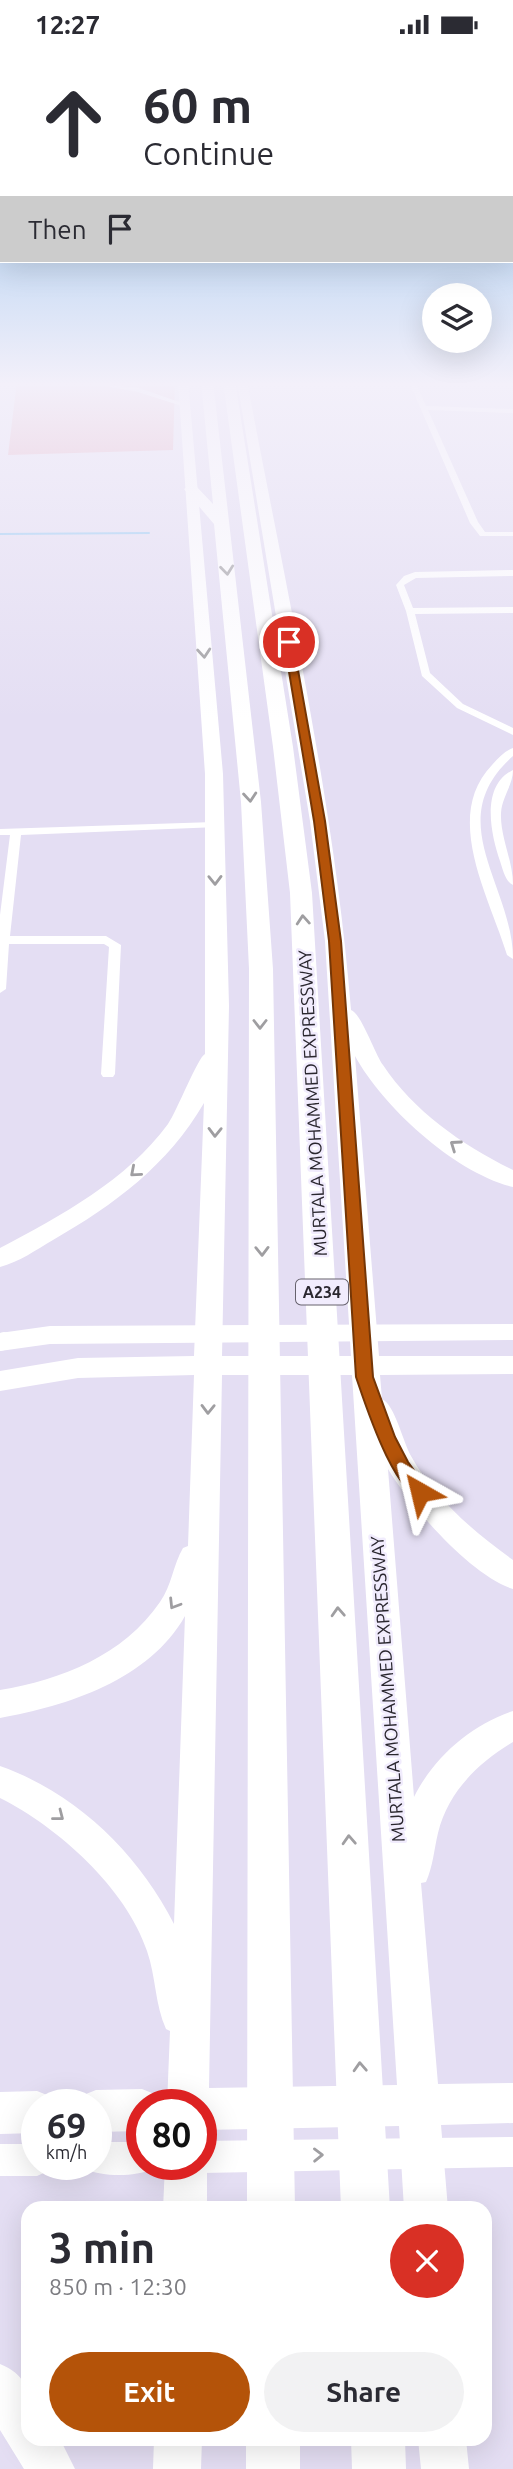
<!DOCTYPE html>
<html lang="en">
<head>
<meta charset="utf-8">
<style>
	body { margin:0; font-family:Ubuntu,sans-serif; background:#f2f2f3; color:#2b2b33; height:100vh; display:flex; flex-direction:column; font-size:26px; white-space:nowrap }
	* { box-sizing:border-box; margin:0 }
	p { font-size:23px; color:#7c7c81 }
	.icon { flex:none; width:38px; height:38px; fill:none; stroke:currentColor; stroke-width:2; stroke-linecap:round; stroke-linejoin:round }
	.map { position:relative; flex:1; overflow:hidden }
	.drawer { position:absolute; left:21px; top:2152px; width:471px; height:245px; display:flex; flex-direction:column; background:#fff; border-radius:21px; box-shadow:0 7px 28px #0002 }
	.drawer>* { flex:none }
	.banner { position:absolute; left:0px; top:0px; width:514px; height:214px; box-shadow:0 7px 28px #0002; background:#fff; color:#2b2b33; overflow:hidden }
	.controls { position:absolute; left:422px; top:234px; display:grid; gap:14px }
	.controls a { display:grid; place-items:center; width:70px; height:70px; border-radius:50%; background:#fff; box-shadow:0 7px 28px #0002; font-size:35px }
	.speed { position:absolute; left:21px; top:2040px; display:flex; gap:14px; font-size:35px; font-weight:700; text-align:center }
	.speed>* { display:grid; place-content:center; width:91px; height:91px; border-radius:50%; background:#fff; box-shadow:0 7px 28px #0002; line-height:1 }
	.speed small { font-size:18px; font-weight:400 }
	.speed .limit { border:10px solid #d22; background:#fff; color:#111 }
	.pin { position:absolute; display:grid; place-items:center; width:60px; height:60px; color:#fff; margin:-30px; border:4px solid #fff; border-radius:50%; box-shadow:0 2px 7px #0007 }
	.me { position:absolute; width:77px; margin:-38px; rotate:323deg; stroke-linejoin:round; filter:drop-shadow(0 0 5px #0008) }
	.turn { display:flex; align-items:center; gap:24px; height:147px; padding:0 28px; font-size:32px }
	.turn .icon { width:91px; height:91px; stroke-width:2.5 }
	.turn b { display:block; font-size:49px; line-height:60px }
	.then { display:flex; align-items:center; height:66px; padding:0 28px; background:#0003; gap:14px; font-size:26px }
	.round { display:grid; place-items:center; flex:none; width:74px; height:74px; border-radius:37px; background:#f2f2f3 }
	.overview { display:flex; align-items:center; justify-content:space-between; height:119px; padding:0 28px }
	h1 { font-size:42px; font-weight:700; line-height:52px }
	.button { display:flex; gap:14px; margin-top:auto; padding:14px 28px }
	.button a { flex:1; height:80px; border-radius:42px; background:#b45309; color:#fff; font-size:28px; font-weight:700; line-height:80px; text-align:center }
	.button a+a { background:#f2f2f3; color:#2b2b33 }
	.status { display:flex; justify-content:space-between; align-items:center; height:49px; padding:0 35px; background:#fff; direction:ltr }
	.status svg { height:19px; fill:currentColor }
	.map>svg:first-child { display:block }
	.green { fill:#e3aabe }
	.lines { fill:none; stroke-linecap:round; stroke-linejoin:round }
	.stream { stroke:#95c9f3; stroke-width:2 }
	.minor { fill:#fff; fill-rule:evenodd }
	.tertiary { fill:#fff; fill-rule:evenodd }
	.primary { fill:#fff; fill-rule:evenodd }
	.trunk { fill:#fff; fill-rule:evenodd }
	.motorway { fill:#fff; fill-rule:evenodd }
	.oneway { stroke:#9f9ea1 }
	.route { fill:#b45309; stroke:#753606; stroke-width:2 }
	.labels { text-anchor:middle; stroke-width:5; stroke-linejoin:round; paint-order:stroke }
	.shield { fill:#f1ecfd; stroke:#66626d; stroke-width:2 }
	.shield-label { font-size:16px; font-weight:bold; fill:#2a272f }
	.street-label { font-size:18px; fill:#2a272f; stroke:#f1ecfd }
</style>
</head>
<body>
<div class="status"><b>12:27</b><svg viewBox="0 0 49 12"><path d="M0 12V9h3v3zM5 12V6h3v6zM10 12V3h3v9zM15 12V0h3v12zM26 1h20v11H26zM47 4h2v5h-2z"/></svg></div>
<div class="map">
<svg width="513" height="2420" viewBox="0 0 513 2420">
	<rect width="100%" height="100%" fill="#e4def3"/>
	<path class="green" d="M17 332H175L173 401 8 406Z"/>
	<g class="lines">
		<path class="stream" d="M0 485 149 484"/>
		<path class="minor" d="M78 332 139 339 188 356 185 358 138 343Z
			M378 332 513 333V337L416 335 426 357 513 360V364L428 361 478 473 485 483H513V487H480L470 474 410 335Z
			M513 521V527L416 529 404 536 413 559 513 558V564L415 565 430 624 463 655 513 679V686L457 659 422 627 406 562 396 536 404 527 415 523Z
			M513 699V707C440 772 513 836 513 910L507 906C490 849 442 768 492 716 498 709 505 702 513 699Z
			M513 721C513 736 502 748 501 764 500 788 513 811 513 836 505 832 503 821 500 812 491 786 480 737 513 721Z
			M214 773 220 776 218 778 21 786 10 887H106L121 896 115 1025 113 1028H103L101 1025 109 898 104 895H9L6 940 0 944V866L10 786H0V780Z"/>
		<path class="tertiary" d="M513 2088V2118L201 2124 189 2116H201V2092Z
			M96 2093H142V2116H155L153 2120C134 2128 104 2128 85 2120L83 2116H96Z
			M0 2095H37V2116H51L48 2122 37 2127H0Z"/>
		<path class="primary" d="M513 1275V1291L50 1295 0 1302V1284L50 1277Z"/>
		<path class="trunk" d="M178 332H188L223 725 229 957 222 1307H351L325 892 310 772 237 332H247C286 540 334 750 351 961 361 964 375 1005 383 1016 414 1063 464 1097 513 1121V1138C455 1124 383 1058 355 1007L379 1307H513V1325L380 1326 382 1350C395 1356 403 1393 411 1407 434 1449 474 1483 513 1511V1540C470 1526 411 1458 388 1420L414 1748C434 1708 471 1676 513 1662V1693C477 1715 448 1743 438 1784 434 1801 433 1817 426 1833L421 1834 438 2035 513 2034V2074L441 2076 448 2160H404L399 2077 201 2081V2056H167L170 1982 166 1980C155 1956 156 1928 147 1902 126 1839 58 1778 0 1749V1717C76 1744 138 1804 174 1875L185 1567C149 1631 67 1657 0 1669V1641C61 1631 124 1606 160 1553 172 1536 173 1516 183 1499L188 1497 194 1326 78 1329 0 1342V1322L78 1309 194 1307 204 1054C168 1116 114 1156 53 1191 36 1201 19 1213 0 1218V1199C61 1167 127 1131 168 1075 177 1062 198 1008 205 1005V725ZM222 1326H352L397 2036 209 2039Z
			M4 1283 14 1285 18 1292 14 1299 0 1302V1284Z
			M142 2040 157 2046 161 2056H142V2082L96 2083V2056H78L81 2047 96 2041Z
			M37 2042 52 2048 55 2056H37V2084L0 2085V2043Z
			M201 2102 207 2116V2160H163L165 2116H201Z
			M0 2315C37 2330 28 2356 28 2390H60L75 2420H24L0 2381Z
			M154 2390H202L201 2420H153Z
			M418 2390H466L469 2420H421Z"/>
		<path class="motorway" d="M201 332H213L261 753 273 920 295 2160H247L249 920 241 753 214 475 184 440 191 436 196 437 213 455Z
			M223 332H235L293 698 312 844 390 2160H341L290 844 273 698Z
			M246 2390H300V2420H246Z
			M351 2390H405L406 2420H352Z"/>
	</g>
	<defs><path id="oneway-chevron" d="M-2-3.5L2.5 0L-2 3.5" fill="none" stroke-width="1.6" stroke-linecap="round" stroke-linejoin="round" transform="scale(1.75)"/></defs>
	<g class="oneway">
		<use href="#oneway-chevron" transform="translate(227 521) rotate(84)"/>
		<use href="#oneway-chevron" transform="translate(204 604) rotate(85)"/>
		<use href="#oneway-chevron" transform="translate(250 748) rotate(85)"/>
		<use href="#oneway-chevron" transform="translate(215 831) rotate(89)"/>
		<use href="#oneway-chevron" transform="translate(303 871) rotate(-94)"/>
		<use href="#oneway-chevron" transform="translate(260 975) rotate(90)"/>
		<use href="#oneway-chevron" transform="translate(215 1083) rotate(91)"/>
		<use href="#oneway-chevron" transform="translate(455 1096) rotate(-145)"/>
		<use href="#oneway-chevron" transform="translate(135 1123) rotate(139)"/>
		<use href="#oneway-chevron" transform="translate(262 1202) rotate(89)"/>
		<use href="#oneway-chevron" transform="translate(208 1360) rotate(91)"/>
		<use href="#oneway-chevron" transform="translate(174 1555) rotate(122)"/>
		<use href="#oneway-chevron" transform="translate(338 1563) rotate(-93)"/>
		<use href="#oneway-chevron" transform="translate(59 1767) rotate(38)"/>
		<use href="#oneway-chevron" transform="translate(349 1791) rotate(-93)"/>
		<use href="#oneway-chevron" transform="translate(360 2018) rotate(-93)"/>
		<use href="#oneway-chevron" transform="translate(318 2106) rotate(-1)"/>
	</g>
	<linearGradient id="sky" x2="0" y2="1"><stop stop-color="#87bcec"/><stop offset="0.5" stop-color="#f3f0fa"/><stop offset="1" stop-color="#f3f0fa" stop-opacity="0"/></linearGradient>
	<rect width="513" height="670" fill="url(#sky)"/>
	<path class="route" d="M289 590 293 593 325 772 341 892 373 1328 395 1388 408 1413 430 1443 427 1448C397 1457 364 1351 356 1328L329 892 314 772 284 593Z"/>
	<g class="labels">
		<rect class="shield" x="296" y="1230.5" width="52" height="25" rx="5"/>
		<g class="shield-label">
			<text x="322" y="1249">A234</text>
		</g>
		<g class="street-label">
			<text transform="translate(313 1054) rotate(-93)" y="6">MURTALA MOHAMMED EXPRESSWAY</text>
			<text transform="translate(388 1640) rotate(-94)" y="6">MURTALA MOHAMMED EXPRESSWAY</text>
		</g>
	</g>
</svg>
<div class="controls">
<a><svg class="icon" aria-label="layers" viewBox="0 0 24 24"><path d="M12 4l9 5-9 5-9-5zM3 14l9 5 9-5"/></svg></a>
</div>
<div class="speed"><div>69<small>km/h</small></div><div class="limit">80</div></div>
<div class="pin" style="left:289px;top:593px;background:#d93025"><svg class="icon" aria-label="arrive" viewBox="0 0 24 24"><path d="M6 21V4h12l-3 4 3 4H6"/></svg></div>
<svg class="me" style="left:420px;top:1443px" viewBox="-20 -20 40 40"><path d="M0-17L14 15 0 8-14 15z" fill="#b45309" stroke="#fff" stroke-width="4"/></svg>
<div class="banner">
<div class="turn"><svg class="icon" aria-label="ahead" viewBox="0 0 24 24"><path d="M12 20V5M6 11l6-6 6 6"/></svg><div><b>60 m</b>Continue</div></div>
<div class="then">Then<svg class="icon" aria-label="arrive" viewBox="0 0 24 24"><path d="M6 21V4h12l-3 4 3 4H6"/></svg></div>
</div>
<section class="drawer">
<div class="overview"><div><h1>3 min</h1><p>850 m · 12:30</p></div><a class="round" style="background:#d93025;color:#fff"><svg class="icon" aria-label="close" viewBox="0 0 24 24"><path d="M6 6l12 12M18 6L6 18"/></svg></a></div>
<div class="button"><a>Exit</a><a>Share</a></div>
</section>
</div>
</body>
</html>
